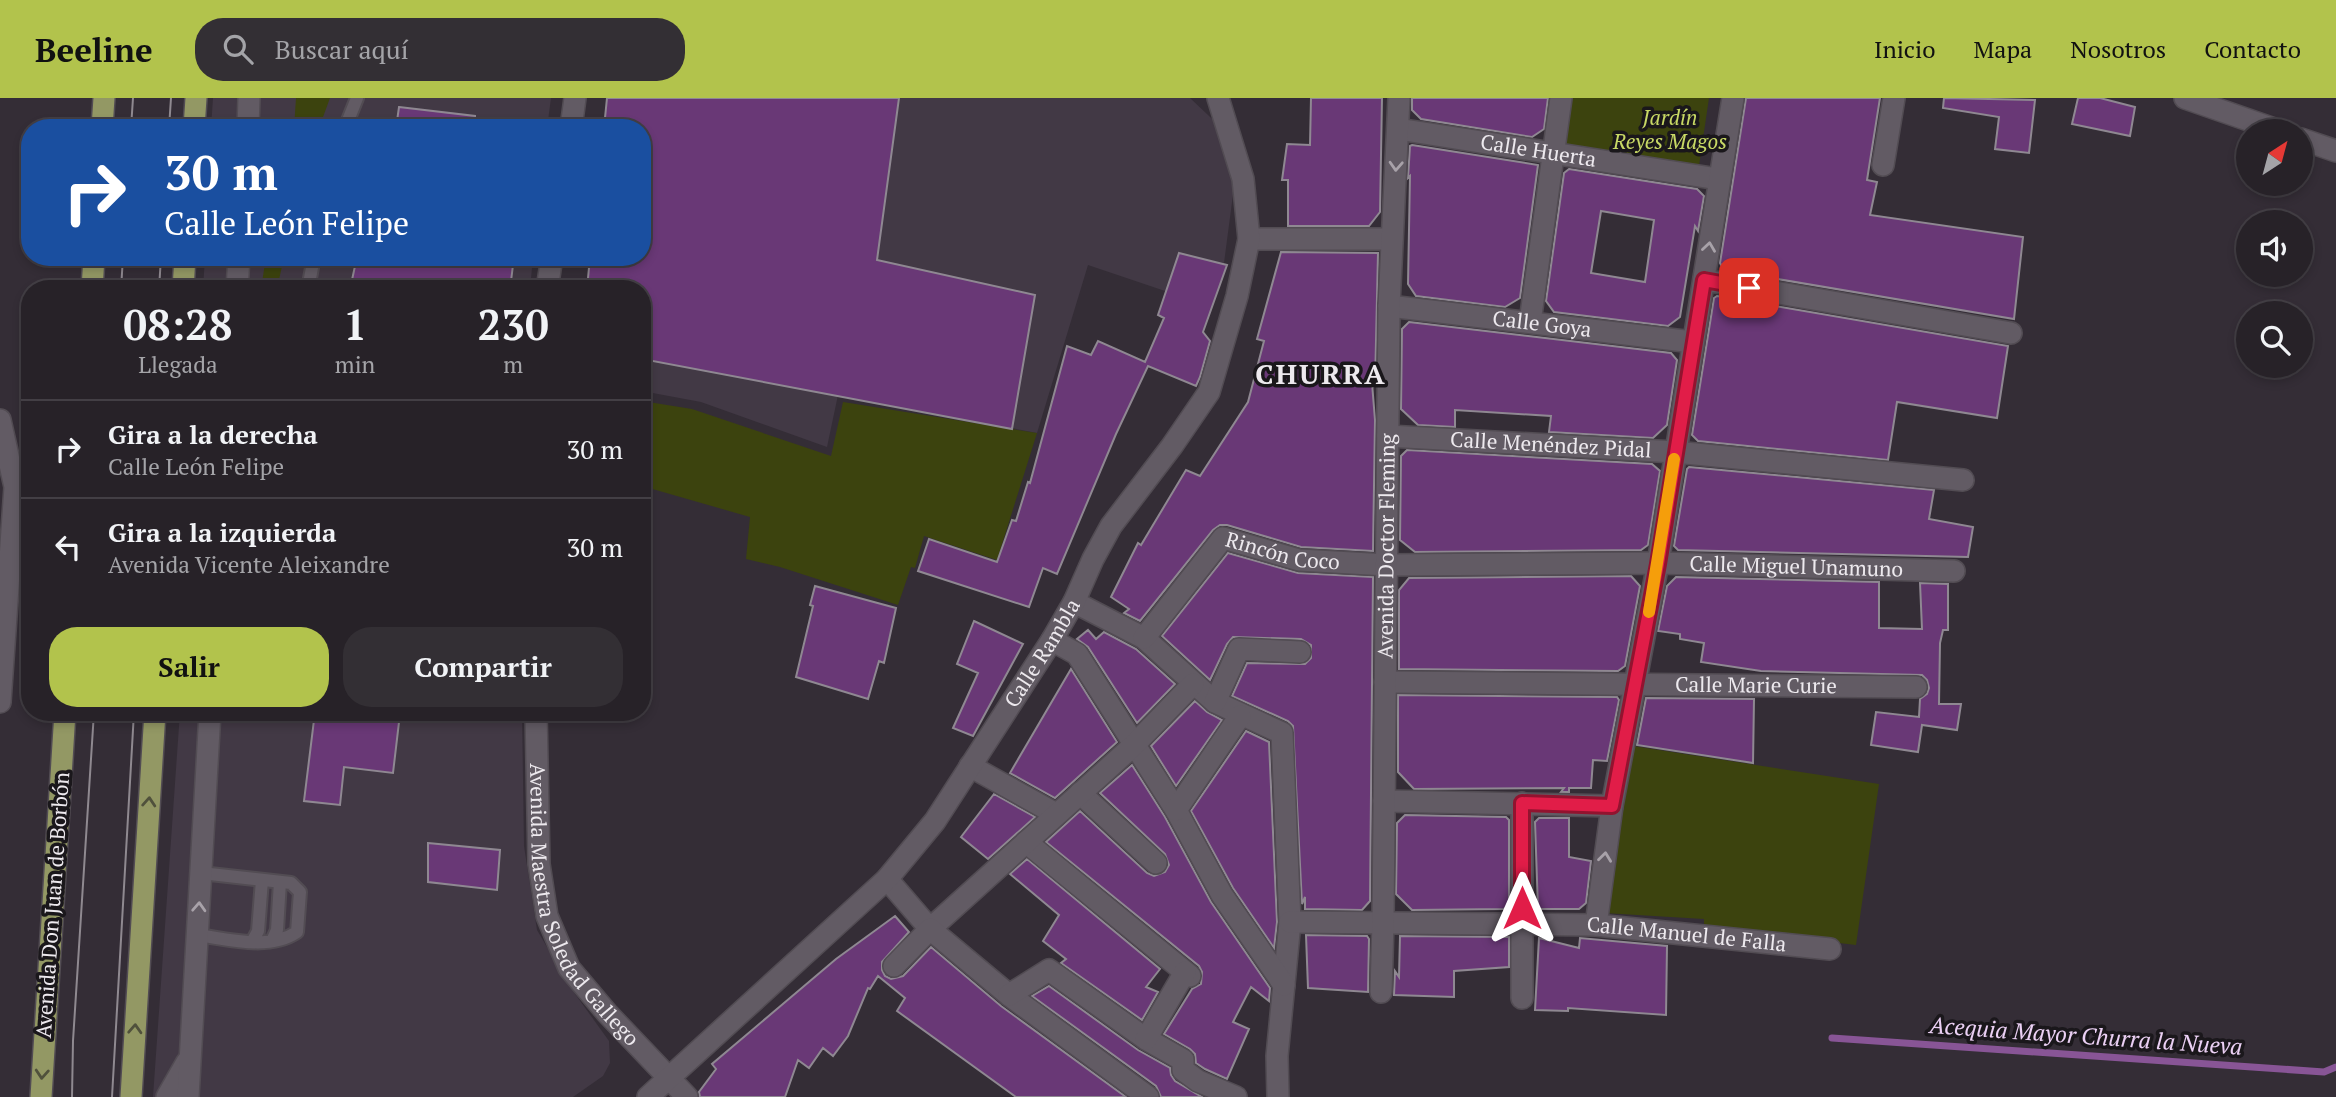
<!DOCTYPE html>
<html lang="es">
<head>
<meta charset="utf-8">
<style>
	body { margin:0; font-family:"PT Serif",serif; background:#332f34; color:#f1f3f6; height:100vh; display:flex; flex-direction:column; font-size:26px; white-space:nowrap }
	* { box-sizing:border-box; margin:0 }
	p { font-size:23px; color:#a4a4a8 }
	.icon { flex:none; width:38px; height:38px; fill:none; stroke:currentColor; stroke-width:2; stroke-linecap:round; stroke-linejoin:round }
	.map { position:relative; flex:1; overflow:hidden }
	.sheet { position:absolute; left:21px; top:182px; width:630px; height:441px; display:flex; flex-direction:column; background:#272228; border-radius:28px; box-shadow:0 4px 10px #0003,0 0 0 2px #433f45 }
	.sheet>* { flex:none }
	.banner { position:absolute; left:21px; top:21px; width:630px; height:147px; border-radius:28px; box-shadow:0 4px 10px #0003,0 0 0 2px #433f45; background:#1a4fa0; color:#fff; overflow:hidden }
	.needle { width:46px; rotate:36deg }
	.buttons { position:absolute; left:2236px; top:21px; display:grid; gap:14px }
	.buttons a { display:grid; place-items:center; width:77px; height:77px; border-radius:50%; background:#272228; box-shadow:0 4px 10px #0003,0 0 0 2px #433f45; font-size:35px }
	.pin { position:absolute; display:grid; place-items:center; width:60px; height:60px; color:#fff; margin:-30px; border-radius:14px; box-shadow:0 4px 10px #0006 }
	.me { position:absolute; width:77px; margin:-38px; rotate:0deg; stroke-linejoin:round; filter:drop-shadow(0 0 5px #0008) }
	.turn { display:flex; align-items:center; gap:24px; height:147px; padding:0 28px; font-size:32px }
	.turn .icon { width:91px; height:91px; stroke-width:2.5 }
	.turn b { display:block; font-size:49px; line-height:60px }
	.eta { display:flex; justify-content:space-evenly; align-items:center; height:119px; text-align:center }
	.eta b { font-size:42px; font-weight:700; line-height:49px }
	.cta { display:flex; gap:14px; margin-top:auto; padding:14px 28px }
	.cta a { flex:1; height:80px; border-radius:28px; background:#b2c34c; color:#111; font-size:28px; font-weight:700; line-height:80px; text-align:center }
	.cta a+a { background:#332f34; color:#f1f3f6 }
	ul { padding:0; list-style:none }
	li { display:flex; align-items:center; gap:21px; height:98px; padding:0 28px; border-top:2px solid #433f45 }
	li div { flex:1 }
	li b { display:block; font-size:26px }
	li em { font-style:normal }
	header { display:flex; align-items:center; gap:42px; box-sizing:border-box; height:98px; padding:0 35px; background:#b2c34c; color:#111 }
	header strong { font-size:33px }
	nav { display:flex; gap:38px; margin-inline-start:auto; font-size:24px }
	.search { width:490px; height:63px; background:#332f34; display:flex; align-items:center; gap:18px; box-sizing:border-box; padding:0 24px; border-radius:28px; color:#a4a4a8; font-size:26px }
	.map>svg:first-child { display:block }
	.built { fill:#423945 }
	.green { fill:#3c430e }
	.lines { fill:none; stroke-linecap:round; stroke-linejoin:round }
	.stream { stroke:#885596; stroke-width:7 }
	.building { fill:#693876; stroke:#8f8892; stroke-width:2; fill-rule:evenodd }
	.lane-casing { stroke:#524c53; stroke-width:16 }
	.street-casing { stroke:#524c53; stroke-width:24 }
	.secondary-casing { stroke:#524c53; stroke-width:24 }
	.primary-casing { stroke:#524c53; stroke-width:24 }
	.lane { stroke:#625b64; stroke-width:12 }
	.street { stroke:#625b64; stroke-width:21 }
	.secondary { stroke:#625b64; stroke-width:21 }
	.primary { stroke:#939864; stroke-width:21 }
	.tram { stroke:#8f8990; stroke-width:2 }
	.oneway { stroke:#a8a2a9 }
	.oneway2 { stroke:#50513c }
	.route-casing { stroke:#92132f; stroke-width:18 }
	.route { stroke:#e11d48; stroke-width:12 }
	.slow { stroke:#f59e0b; stroke-width:12 }
	.labels { text-anchor:middle; stroke-width:7; stroke-linejoin:round; paint-order:stroke }
	.park-label { font-size:21px; font-style:italic; fill:#c8d965; stroke:#1a171b }
	.street-label { font-size:21px; fill:#ede9ee; stroke:#1a171b }
	.water-label { font-size:23px; font-style:italic; fill:#ebd0f4; stroke:#1a171b }
	.district-label { font-size:28px; font-weight:bold; letter-spacing:2px; fill:#ede9ee; stroke:#1a171b }
</style>
</head>
<body>
<header>
<strong>Beeline</strong>
<div class="search"><svg class="icon" aria-label="search" viewBox="0 0 24 24"><circle cx="10" cy="10" r="6"/><path d="M15 15l6 6"/></svg>Buscar aquí</div>
<nav><a>Inicio</a><a>Mapa</a><a>Nosotros</a><a>Contacto</a></nav>
</header>
<div class="map">
<svg width="2336" height="999" viewBox="0 0 2336 999">
	<rect width="100%" height="100%" fill="#342d36"/>
	<path class="built" d="M213 0H551L547 30H211Z
		M610 0H1190L1227 35 1234 89 1224 165 1179 156 1168 194 1088 167 1037 335 838 297 827 349 701 304 642 293V30Z
		M205 159H533L530 191H203Z
		M180 614H522L524 748 537 832 573 893 609 943 610 965 603 978 573 999H153Z"/>
	<path class="green" d="M296 0H330L319 30H294Z
		M1572 0H1709L1699 68 1561 48Z
		M266 159H284L277 191H261Z
		M642 303 692 311 831 358 843 304 1037 335 997 462 924 438 915 470 911 469 898 507 780 469 746 461 750 419 642 388Z
		M1633 648 1879 686 1856 847 1704 829V821L1604 815Z"/>
	<g class="lines">
		<path class="stream" d="M1832 940 2324 974 2336 969"/>
	</g>
	<path class="building" d="M607 0H899L877 162 1035 197 1012 331 642 261V191H587L590 159H642V30H604Z
		M1311 0H1382L1380 114 1369 128H1288V82H1282L1287 46 1310 47Z
		M1412 0H1548L1544 31 1532 39 1421 21 1412 12Z
		M1746 0H1880L1867 82 1877 84 1870 117 2023 139 2014 221 1724 172 1720 165Z
		M1944 0 2035 2 2029 55 1995 51 1999 19 1943 10Z
		M2078 0H2100L2135 9 2130 38 2072 26Z
		M399 9 475 18V30H396Z
		M1412 47 1538 67 1520 200 1505 209 1416 198 1408 186 1410 78 1408 80 1410 48Z
		M1569 71 1697 91 1704 98 1698 133 1695 128 1680 219 1668 228 1554 214 1546 203 1564 75ZM1601 113 1654 122 1645 184 1591 175Z
		M1281 154 1378 155 1375 287 1372 285 1375 322 1373 453 1301 449 1227 427H1220L1213 432 1140 523 1124 515 1129 511 1111 499 1138 445 1141 447 1186 372 1200 378 1248 304 1264 243 1257 241Z
		M1179 155 1227 167 1203 234 1210 243 1200 279 1196 288 1148 268 1116 336 1057 476 1043 470 1029 509 918 473 929 441 997 464 1012 422 1016 423 1028 384 1030 385 1067 248 1091 257 1098 243 1145 264 1164 220 1158 217Z
		M357 159H514L510 191H350Z
		M1717 198 2008 248 1997 320 1897 304 1888 362 1698 343 1692 337 1714 200Z
		M1409 224 1671 255 1677 262 1667 327 1653 340 1549 334 1551 318 1455 312V329L1418 327 1401 311 1402 231Z
		M1407 352 1652 366 1660 373 1648 447 1641 452 1415 454 1400 442 1401 358Z
		M1689 369 1934 392 1929 421 1973 429 1968 459 1678 452 1674 448 1687 371Z
		M1228 455 1298 475 1373 479 1370 803 1362 812 1305 811V799L1302 806 1293 628 1288 623 1232 598 1247 565 1305 566 1311 560V547L1301 541 1233 539 1227 546 1210 582 1162 538Z
		M1631 478 1640 488 1625 568 1618 573 1399 571V492L1409 480Z
		M1676 479 1879 484V530L1922 531 1920 485 1948 486V532H1943L1940 545 1939 606H1961L1957 632 1922 627 1918 654 1871 647 1876 614 1919 619 1920 601 1927 596 1929 590 1927 582 1922 577 1761 573 1701 564 1704 545 1680 541V536L1658 533 1667 488Z
		M815 488 896 510 884 565 879 563 868 601 796 579 813 508 810 507Z
		M974 523 1023 546 973 638 953 630 978 575 957 566Z
		M1088 532 1096 541 1104 534 1136 551 1175 586 1137 625 1088 549 1077 541Z
		M1071 571 1117 644 1055 700 1010 675Z
		M1398 597 1617 599 1619 602 1607 663 1593 662 1591 690H1569V694H1561L1564 690 1414 691 1398 674Z
		M1646 600 1754 601 1753 665 1637 647Z
		M1195 603 1207 614 1222 622 1176 688 1151 648Z
		M315 614H351V617L399 624 393 675 344 669 340 707 304 703Z
		M1246 633 1269 644 1277 824 1274 850 1233 790 1191 713Z
		M1132 667 1165 719 1211 804 1270 890 1269 903 1251 889 1233 924 1249 931 1227 981 1205 971 1196 965 1195 956 1190 951 1164 936 1192 891 1201 886 1202 874 1199 868 1046 744 1080 713 1147 775 1154 778 1165 774 1169 767 1165 756 1100 695Z
		M994 696 1035 719 988 761 961 739Z
		M1405 717 1506 719 1509 722V806L1504 811 1412 812 1396 796 1397 725Z
		M1539 720H1569V759L1591 763 1586 805 1579 811H1538L1535 724Z
		M428 745 500 752 497 792 428 784Z
		M1027 761 1160 871 1146 889 1158 894 1142 922 1061 865 1066 861 1043 843 1059 817 1010 776Z
		M895 818 909 834 882 864V872L885 878 891 881 903 878 931 849 1001 908 1126 999H1016L897 913 905 900 878 878 870 891 868 890 848 938 833 958 823 950 809 970 798 962 785 999H700L699 994 716 971 712 966 836 861Z
		M1306 837 1367 838 1369 841 1368 894 1308 890Z
		M1400 838 1509 839V869L1454 873V899L1394 897 1395 873 1399 879Z
		M1539 840 1579 850 1580 840 1667 848 1666 917 1568 910V913L1535 912Z
		M1049 888 1138 952 1170 970 1171 977 1175 983 1202 999H1161L1156 988 1032 898Z"/>
	<g class="lines">
		<defs>
			<path id="lane" d="M345 30 357 0
				M308 191 314 159
				M197 837C228 841 269 853 297 834L300 794 291 785 201 775
				M272 843 277 832 280 784
				M252 844 258 833 262 782"/>
			<g id="street">
				<path d="M248 30 249 0"/>
				<path d="M571 30 575 0"/>
				<path id="s1" d="M1398 31 1718 81"/>
				<path d="M1883 67 1894 0"/>
				<path d="M1249 141H1392"/>
				<path d="M1704 182 2011 235"/>
				<path d="M237 191 239 159"/>
				<path d="M547 191 552 159"/>
				<path id="s2" d="M1389 208 1693 244"/>
				<path d="M1530 224 1561 0"/>
				<path d="M0 322 15 389 0 604"/>
				<path id="s3" d="M1388 338 1675 354 1963 382"/>
				<path d="M1074 504 1144 540 1215 604 1282 635 1290 824 1277 958 1278 999"/>
				<path id="s4" d="M1144 540 1223 440 1299 462 1387 467 1658 465 1954 473"/>
				<path d="M1052 542 1077 556 1176 712 1222 797 1284 887"/>
				<path id="s5" d="M1385 584 1916 589"/>
				<path d="M1215 604 1239 551 1300 554"/>
				<path id="s6" d="M536 614 539 766 547 818 569 870 607 915 687 999"/>
				<path d="M970 668 1056 716"/>
				<path d="M1080 695 1156 765"/>
				<path d="M1384 703 1612 708"/>
				<path d="M1522 705V900"/>
				<path d="M1176 712 1240 618"/>
				<path d="M1026 744 1190 878"/>
				<path d="M887 781 930 831 1134 647 1193 586"/>
				<path id="s7" d="M1290 824 1596 827 1830 851"/>
				<path d="M1596 827 1612 708 1658 465 1733 0"/>
				<path d="M894 868 930 831 1009 897 1148 999"/>
				<path id="s8" d="M1381 894 1383 823 1389 208 1399 0"/>
				<path d="M1009 897 1049 872 1146 941 1183 962V972L1198 983 1236 999"/>
				<path d="M1146 941 1185 874"/>
				<path d="M167 999 187 964"/>
				<path d="M188 999 210 614"/>
			</g>
			<g id="secondary">
				<path d="M2185 0 2280 33"/>
				<path d="M2301 41 2336 53"/>
				<path id="s9" d="M648 999 887 781 935 723 1052 542 1074 504 1093 461 1111 428 1172 348 1209 294 1237 198 1249 141 1243 81 1218 0"/>
			</g>
			<path id="primary" d="M102 30 104 0
				M194 30 196 0
				M92 191 94 159
				M183 191 185 159
				M41 999 65 614
				M131 999 155 614"/>
		</defs>
		<use href="#lane" class="lane-casing"/>
		<use href="#street" class="street-casing"/>
		<use href="#secondary" class="secondary-casing"/>
		<use href="#primary" class="primary-casing"/>
		<use href="#lane" class="lane"/>
		<use href="#street" class="street"/>
		<use href="#secondary" class="secondary"/>
		<use href="#primary" class="primary"/>
		<path class="tram" d="M131 30 133 0
			M169 30 171 0
			M121 191 123 159
			M159 191 161 159
			M72 999 73 943 94 614
			M112 999 134 614"/>
	</g>
	<defs><path id="oneway-chevron" d="M-2-3.5L2.5 0L-2 3.5" fill="none" stroke-width="1.6" stroke-linecap="round" stroke-linejoin="round" transform="scale(1.75)"/></defs>
	<g class="oneway">
		<use href="#oneway-chevron" transform="translate(1396 68) rotate(93)"/>
		<use href="#oneway-chevron" transform="translate(1709 149) rotate(-82)"/>
		<use href="#oneway-chevron" transform="translate(1605 759) rotate(-83)"/>
		<use href="#oneway-chevron" transform="translate(199 809) rotate(-87)"/>
	</g>
	<g class="oneway2">
		<use href="#oneway-chevron" transform="translate(149 704) rotate(-86)"/>
		<use href="#oneway-chevron" transform="translate(135 931) rotate(-87)"/>
		<use href="#oneway-chevron" transform="translate(42 976) rotate(94)"/>
	</g>
	<g class="lines">
		<defs>
			<path id="route" d="M1522 810V705L1612 708 1658 466 1704 182 1749 190"/>
		</defs>
		<use href="#route" class="route-casing"/>
		<use href="#route" class="route"/>
		<path class="slow" d="M1649 514 1674 361"/>
	</g>
	<g class="labels">
		<g class="park-label">
			<text x="1670" y="27">Jardín<tspan x="1670" dy="24">Reyes Magos</tspan></text>
		</g>
		<g class="street-label">
			<text dy="7" stroke="none"><textPath href="#s1" startOffset="142">Calle Huerta</textPath></text>
			<text dy="7" stroke="none"><textPath href="#s2" startOffset="154">Calle Goya</textPath></text>
			<text dy="7" stroke="none"><textPath href="#s3" startOffset="163">Calle Menéndez Pidal</textPath></text>
			<text dy="7" stroke="none"><textPath href="#s8" startOffset="446">Avenida Doctor Fleming</textPath></text>
			<text dy="7" stroke="none"><textPath href="#s4" startOffset="189">Rincón Coco</textPath></text>
			<text dy="7" stroke="none"><textPath href="#s4" startOffset="704">Calle Miguel Unamuno</textPath></text>
			<text dy="7" stroke="none"><textPath href="#s9" startOffset="598">Calle Rambla</textPath></text>
			<text dy="7" stroke="none"><textPath href="#s5" startOffset="371">Calle Marie Curie</textPath></text>
			<text dy="7" stroke="none"><textPath href="#s6" startOffset="206">Avenida Maestra Soledad Gallego</textPath></text>
			<text transform="translate(53 807) rotate(-86)" y="7">Avenida Don Juan de Borbón</text>
			<text dy="7" stroke="none"><textPath href="#s7" startOffset="397">Calle Manuel de Falla</textPath></text>
		</g>
		<g class="water-label">
			<text transform="translate(2086 938) rotate(4)" y="8">Acequia Mayor Churra la Nueva</text>
		</g>
		<g class="district-label">
			<text x="1321" y="286">CHURRA</text>
		</g>
	</g>
</svg>
<div class="buttons">
<a><svg class="needle" viewBox="-14 -14 28 28"><path d="M0-13l5 13h-10z" fill="#e53935"/><path d="M0 13l5-13h-10z" fill="#a4a4a8"/></svg></a>
<a><svg class="icon" aria-label="sound" viewBox="0 0 24 24"><path d="M4 9h4l5-4v14l-5-4H4zM17 9q2 3 0 6"/></svg></a>
<a><svg class="icon" aria-label="search" viewBox="0 0 24 24"><circle cx="10" cy="10" r="6"/><path d="M15 15l6 6"/></svg></a>
</div>
<div class="pin" style="left:1749px;top:190px;background:#d93025"><svg class="icon" aria-label="arrive" viewBox="0 0 24 24"><path d="M6 21V4h12l-3 4 3 4H6"/></svg></div>
<svg class="me" style="left:1522px;top:810px" viewBox="-20 -20 40 40"><path d="M0-17L14 15 0 8-14 15z" fill="#e11d48" stroke="#fff" stroke-width="4"/></svg>
<div class="banner">
<div class="turn"><svg class="icon" aria-label="right" viewBox="0 0 24 24"><path d="M7 20v-9h11M14 6l5 5-5 5"/></svg><div><b>30 m</b>Calle León Felipe</div></div>
</div>
<section class="sheet">
<div class="eta">
<div><b>08:28</b><p>Llegada</p></div>
<div><b>1</b><p>min</p></div>
<div><b>230</b><p>m</p></div>
</div>
<ul>
<li><svg class="icon" aria-label="right" viewBox="0 0 24 24"><path d="M7 20v-9h11M14 6l5 5-5 5"/></svg><div><b>Gira a la derecha</b><p>Calle León Felipe</p></div><em>30 m</em></li>
<li><svg class="icon" aria-label="left" viewBox="0 0 24 24"><path d="M17 20v-9H6M10 6l-5 5 5 5"/></svg><div><b>Gira a la izquierda</b><p>Avenida Vicente Aleixandre</p></div><em>30 m</em></li>
</ul>
<div class="cta"><a>Salir</a><a>Compartir</a></div>
</section>
</div>
</body>
</html>
